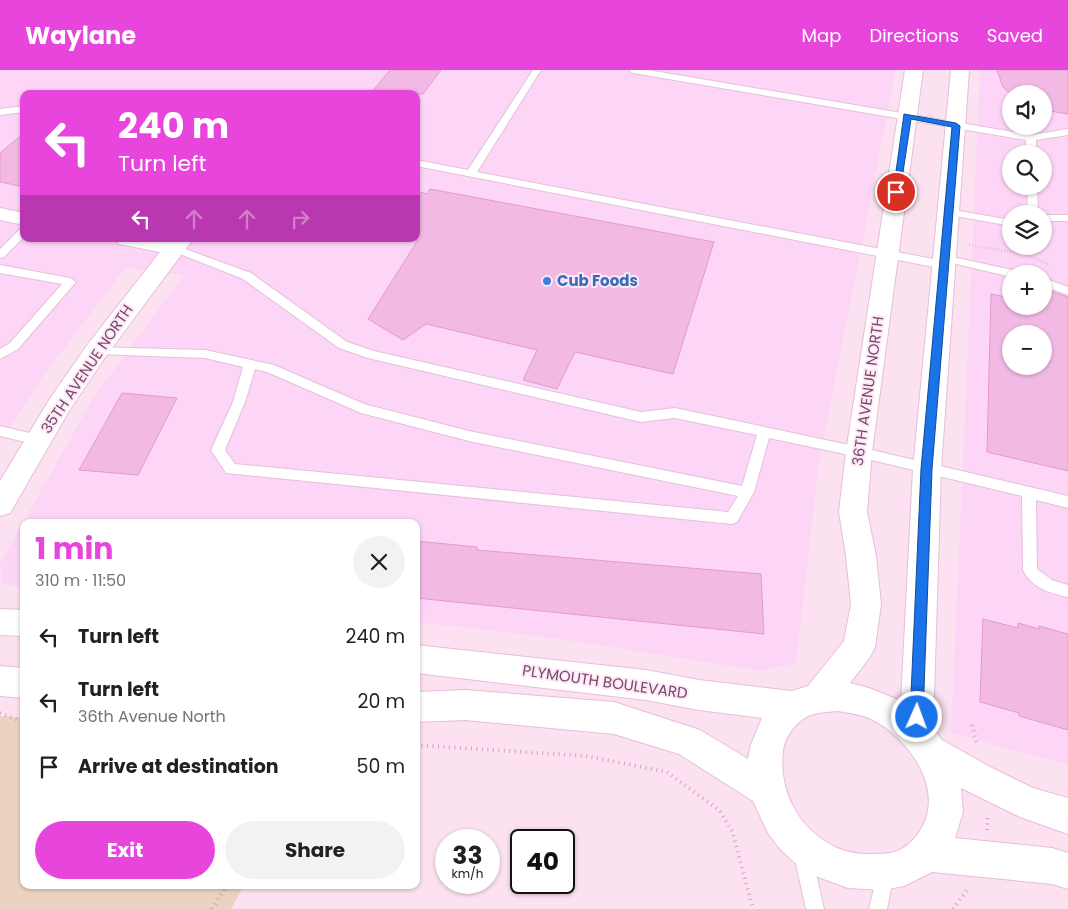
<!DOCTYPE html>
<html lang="en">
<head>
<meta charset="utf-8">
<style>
	body { margin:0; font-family:Poppins,sans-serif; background:#f2f2f2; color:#202124; height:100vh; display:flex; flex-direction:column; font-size:19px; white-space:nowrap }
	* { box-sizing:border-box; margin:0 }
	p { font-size:16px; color:#757577 }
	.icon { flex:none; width:28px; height:28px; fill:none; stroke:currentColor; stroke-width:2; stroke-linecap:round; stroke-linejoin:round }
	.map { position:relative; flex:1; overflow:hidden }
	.drawer { position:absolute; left:20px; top:449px; width:400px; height:370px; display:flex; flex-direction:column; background:#fff; border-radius:10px; box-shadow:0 1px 4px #0004 }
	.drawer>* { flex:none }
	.hud { position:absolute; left:20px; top:20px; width:400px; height:152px; border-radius:10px; box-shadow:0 1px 4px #0004; background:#e845dc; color:#fff; overflow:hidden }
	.fabs { position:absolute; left:1002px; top:15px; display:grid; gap:10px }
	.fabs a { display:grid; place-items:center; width:50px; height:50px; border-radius:50%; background:#fff; box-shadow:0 1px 4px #0004; font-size:25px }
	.speed { position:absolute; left:435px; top:759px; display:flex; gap:10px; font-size:25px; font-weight:700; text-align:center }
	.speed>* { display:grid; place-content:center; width:65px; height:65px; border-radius:50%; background:#fff; box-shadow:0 1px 4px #0004; line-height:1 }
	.speed small { font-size:12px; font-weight:400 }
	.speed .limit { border:2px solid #111; border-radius:8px; background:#fff; color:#111 }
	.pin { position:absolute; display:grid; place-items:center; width:42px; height:42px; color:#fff; margin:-21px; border:2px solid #fff; border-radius:50%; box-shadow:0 1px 5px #0007 }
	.me { position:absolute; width:55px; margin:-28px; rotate:2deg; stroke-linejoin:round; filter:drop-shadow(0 0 4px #0008) }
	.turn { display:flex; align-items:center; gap:18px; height:105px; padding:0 15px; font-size:22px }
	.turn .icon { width:65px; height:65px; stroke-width:2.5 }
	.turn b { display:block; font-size:35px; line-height:42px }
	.lanes { display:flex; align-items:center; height:48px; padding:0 15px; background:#0003; justify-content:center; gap:25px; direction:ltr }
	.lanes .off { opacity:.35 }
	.round { display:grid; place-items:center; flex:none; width:52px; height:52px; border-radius:26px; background:#f2f2f2 }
	.headline { display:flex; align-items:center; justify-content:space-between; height:85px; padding:0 15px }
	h1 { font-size:30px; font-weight:700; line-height:38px; color:#e845dc }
	.action { display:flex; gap:10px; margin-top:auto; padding:10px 15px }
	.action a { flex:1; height:58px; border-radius:30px; background:#e845dc; color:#fff; font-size:20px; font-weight:700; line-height:58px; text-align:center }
	.action a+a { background:#f2f2f2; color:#202124 }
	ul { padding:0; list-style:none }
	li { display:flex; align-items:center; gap:15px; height:65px; padding:0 15px }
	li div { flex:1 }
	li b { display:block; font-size:19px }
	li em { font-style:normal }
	header { display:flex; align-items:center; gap:30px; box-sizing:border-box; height:70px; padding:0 25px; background:#e845dc; color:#fff }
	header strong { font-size:24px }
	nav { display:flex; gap:28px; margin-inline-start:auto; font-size:18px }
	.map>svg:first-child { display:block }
	.commercial { fill:#fdd5f7; fill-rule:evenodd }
	.green { fill:#ead3c0 }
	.building { fill:#f2b9e4; stroke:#e599d3; fill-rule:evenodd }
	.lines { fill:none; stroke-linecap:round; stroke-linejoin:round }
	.lane-casing { stroke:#e3c1d8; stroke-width:2 }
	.street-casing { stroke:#e3c1d8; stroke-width:2 }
	.secondary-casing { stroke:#e8bdda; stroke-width:2 }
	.path-far1 { stroke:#d79dc9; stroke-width:2.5; stroke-dasharray:0.5 2.5; stroke-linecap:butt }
	.path { stroke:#d79dc9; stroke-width:4; stroke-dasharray:1 4.5; stroke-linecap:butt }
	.lane { fill:#fff; fill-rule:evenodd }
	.street { fill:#fff; fill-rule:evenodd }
	.secondary { fill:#fff; fill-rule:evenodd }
	.route { fill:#1a73e8; stroke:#114b97 }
	.shop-dot { fill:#3f7fe0; stroke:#ffe8f5; stroke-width:2 }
	.labels { text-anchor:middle; stroke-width:4; stroke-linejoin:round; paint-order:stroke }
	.shop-label { font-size:15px; font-weight:bold; fill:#366cbe; stroke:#ffe8f5; text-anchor:start }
	.street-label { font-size:15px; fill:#74486b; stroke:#ffe8f5 }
</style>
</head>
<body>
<header>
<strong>Waylane</strong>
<nav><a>Map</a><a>Directions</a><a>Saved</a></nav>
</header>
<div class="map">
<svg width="1068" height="839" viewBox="0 0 1068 839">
	<rect width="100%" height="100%" fill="#fce2f0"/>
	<path class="commercial" d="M0 0H896L819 392 796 593 762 601 567 570 466 557 416 553V452H24V517L3 515 0 494 93 328 184 205 125 198 41 309 0 373ZM24 24H416V169H24Z
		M980 0H1068V695L951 663ZM1011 24H1044V56H1011ZM1011 84H1044V116H1011ZM1011 144H1044V176H1011ZM1011 204H1044V236H1011ZM1011 264H1044V296H1011Z"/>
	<path class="green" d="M0 646 24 648V815H244L231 839H0Z"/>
	<path class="building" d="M390 0H441L423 24H370Z
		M997 0H1068V44L1044 40V24L1011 25 1003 17Z
		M24 63V117L0 112V83Z
		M430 119 714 172 673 304 575 282 557 319 523 310 537 280 426 254 403 270 368 249 416 173V121L427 124Z
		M1044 219 1068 227V401L987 382 991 224 1011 228V236H1044ZM1011 264H1044V296H1011Z
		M122 323 177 328 138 405 79 400Z
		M416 471 477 477V480L761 504 764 564 416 528Z
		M983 549 1018 558V553L1039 559V556L1068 564V660L1019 646V643L980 632Z"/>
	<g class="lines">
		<defs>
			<path id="lane" d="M533 0H541L477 102 944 191 950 195 944 199 416 96V90L468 100Z
				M629 0H648L1031 65 1068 59V65L1036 70V84H1026V70L633 3Z
				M24 36V42L0 45V39Z
				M1027 116H1037L1038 144H1028Z
				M948 139 1011 150V156L944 144 943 142 944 140Z
				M1044 145H1068V151H1044Z
				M24 158V167L4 187 0 188V179L20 159Z
				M174 175 251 203 347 272 374 281 641 342 675 338 859 377 1068 426V438L1036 430 1037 499 1052 510 1068 515V527C1049 523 1032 518 1023 500L1022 426 859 387 769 368 754 422 737 452 732 454 226 403 211 380 233 332 243 297 205 288 97 284 93 283 91 280 93 277 205 280 274 295 364 334 469 361 742 416 757 365 675 348 641 352 368 288 339 278 243 209 170 180 169 178ZM255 299 267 302 361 343 469 371 738 426 728 442 235 394 225 380 245 332Z
				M944 185 1012 200 1017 204H1011V207L940 190 939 188 940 186Z
				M0 195 70 208 76 212 18 279 0 289V279L10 273 62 214 0 203Z
				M1044 208 1068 217V225L1044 216Z
				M0 356 38 365 43 366 45 370 43 374 38 375 0 366Z
				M802 772 808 775 811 781 824 839H806L793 781 796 775Z
				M885 794 891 797 894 803 887 839H869L879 797Z"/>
			<path id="street" d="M0 138 24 143V155L0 150Z
				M116 169H193L106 286 69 341 10 443 0 446V411L51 327 88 274 160 182 119 174Z"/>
			<path id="secondary" d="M905 0H923L872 382 867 442 876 486 881 534 875 577 870 587 850 613 869 618 901 631 913 399 951 0H969L941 399 933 658 942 670 992 698 1033 718 1068 728V764L1020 747 961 718 963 742 955 768 1052 778 1068 783V819L1052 814 932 802 904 816 883 820 848 818 818 807 794 792 780 779 768 763 753 731 679 684 614 664 465 650 416 652V622L465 620 614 632 700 660 748 689 750 677 762 648 699 640 646 630 416 603V575L646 600 699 610 792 621 808 616 844 571 851 534 846 486 839 442 846 382ZM838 641C849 643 861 644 871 649 910 668 949 724 917 765 910 774 902 781 890 783 873 785 853 785 837 778 800 761 778 722 783 682 784 668 795 653 808 646 817 642 828 642 838 641Z
				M0 539 24 540V566L0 565Z
				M0 596 24 598V628L0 626Z"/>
		</defs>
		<use href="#lane" class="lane-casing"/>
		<use href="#street" class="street-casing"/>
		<use href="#secondary" class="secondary-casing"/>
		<path class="path-far1" d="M969 175 1025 184 1050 195"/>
		<path class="path" d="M0 643 24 652
			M972 655 977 674
			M416 675 586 686 667 702 719 740 732 761 753 839
			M987 760 988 746
			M212 839 227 815
			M953 839 967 820"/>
		<use href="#lane" class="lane"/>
		<use href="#street" class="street"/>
		<use href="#secondary" class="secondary"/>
	</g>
	<path class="route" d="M904 44 956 53 960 56 932 399 923 647 921 651 917 653 912 651 910 647 921 399 952 57 911 49 900 122 893 123Z"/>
	<circle class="shop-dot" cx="547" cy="211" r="5"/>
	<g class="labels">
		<g class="shop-label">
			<text x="557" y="216">Cub Foods</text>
		</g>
		<g class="street-label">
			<text transform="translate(87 299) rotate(-56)" y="5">35TH AVENUE NORTH</text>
			<text transform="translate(868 321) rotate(-82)" y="5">36TH AVENUE NORTH</text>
			<text transform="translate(605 612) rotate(8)" y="5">PLYMOUTH BOULEVARD</text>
		</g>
	</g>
</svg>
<div class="fabs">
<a><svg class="icon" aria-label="sound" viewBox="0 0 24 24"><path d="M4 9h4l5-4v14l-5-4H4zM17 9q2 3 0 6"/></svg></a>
<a><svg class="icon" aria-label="search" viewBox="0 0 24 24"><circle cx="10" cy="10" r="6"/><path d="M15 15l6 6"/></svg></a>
<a><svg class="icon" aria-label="layers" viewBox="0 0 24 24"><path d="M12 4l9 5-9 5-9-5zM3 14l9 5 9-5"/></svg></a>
<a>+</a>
<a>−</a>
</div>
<div class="speed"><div>33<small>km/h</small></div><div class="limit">40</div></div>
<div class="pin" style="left:896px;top:122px;background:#d93025"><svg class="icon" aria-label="arrive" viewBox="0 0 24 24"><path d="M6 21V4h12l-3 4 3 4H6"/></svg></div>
<svg class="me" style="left:917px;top:647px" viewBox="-20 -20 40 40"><circle r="17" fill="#1a73e8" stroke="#fff" stroke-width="3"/><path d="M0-11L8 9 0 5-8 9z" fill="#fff"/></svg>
<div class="hud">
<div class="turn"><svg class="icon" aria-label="left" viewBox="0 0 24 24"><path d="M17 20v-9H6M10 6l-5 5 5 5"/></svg><div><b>240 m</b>Turn left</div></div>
<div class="lanes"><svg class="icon" aria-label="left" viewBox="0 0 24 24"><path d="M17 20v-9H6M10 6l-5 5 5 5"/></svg><svg class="icon off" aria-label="ahead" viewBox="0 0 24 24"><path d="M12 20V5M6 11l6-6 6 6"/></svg><svg class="icon off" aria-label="ahead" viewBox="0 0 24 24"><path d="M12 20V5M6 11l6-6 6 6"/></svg><svg class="icon off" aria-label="right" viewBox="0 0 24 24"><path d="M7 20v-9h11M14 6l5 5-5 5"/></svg></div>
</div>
<section class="drawer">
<div class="headline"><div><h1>1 min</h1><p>310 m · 11:50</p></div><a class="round"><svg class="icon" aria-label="close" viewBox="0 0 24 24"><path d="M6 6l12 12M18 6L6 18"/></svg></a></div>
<ul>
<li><svg class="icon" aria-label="left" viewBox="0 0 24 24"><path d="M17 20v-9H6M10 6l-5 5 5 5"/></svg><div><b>Turn left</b></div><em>240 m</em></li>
<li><svg class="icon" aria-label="left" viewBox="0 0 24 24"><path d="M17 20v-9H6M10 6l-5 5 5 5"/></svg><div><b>Turn left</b><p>36th Avenue North</p></div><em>20 m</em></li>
<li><svg class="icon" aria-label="arrive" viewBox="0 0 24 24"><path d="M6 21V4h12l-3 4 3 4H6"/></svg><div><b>Arrive at destination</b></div><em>50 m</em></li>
</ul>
<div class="action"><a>Exit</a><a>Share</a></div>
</section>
</div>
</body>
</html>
